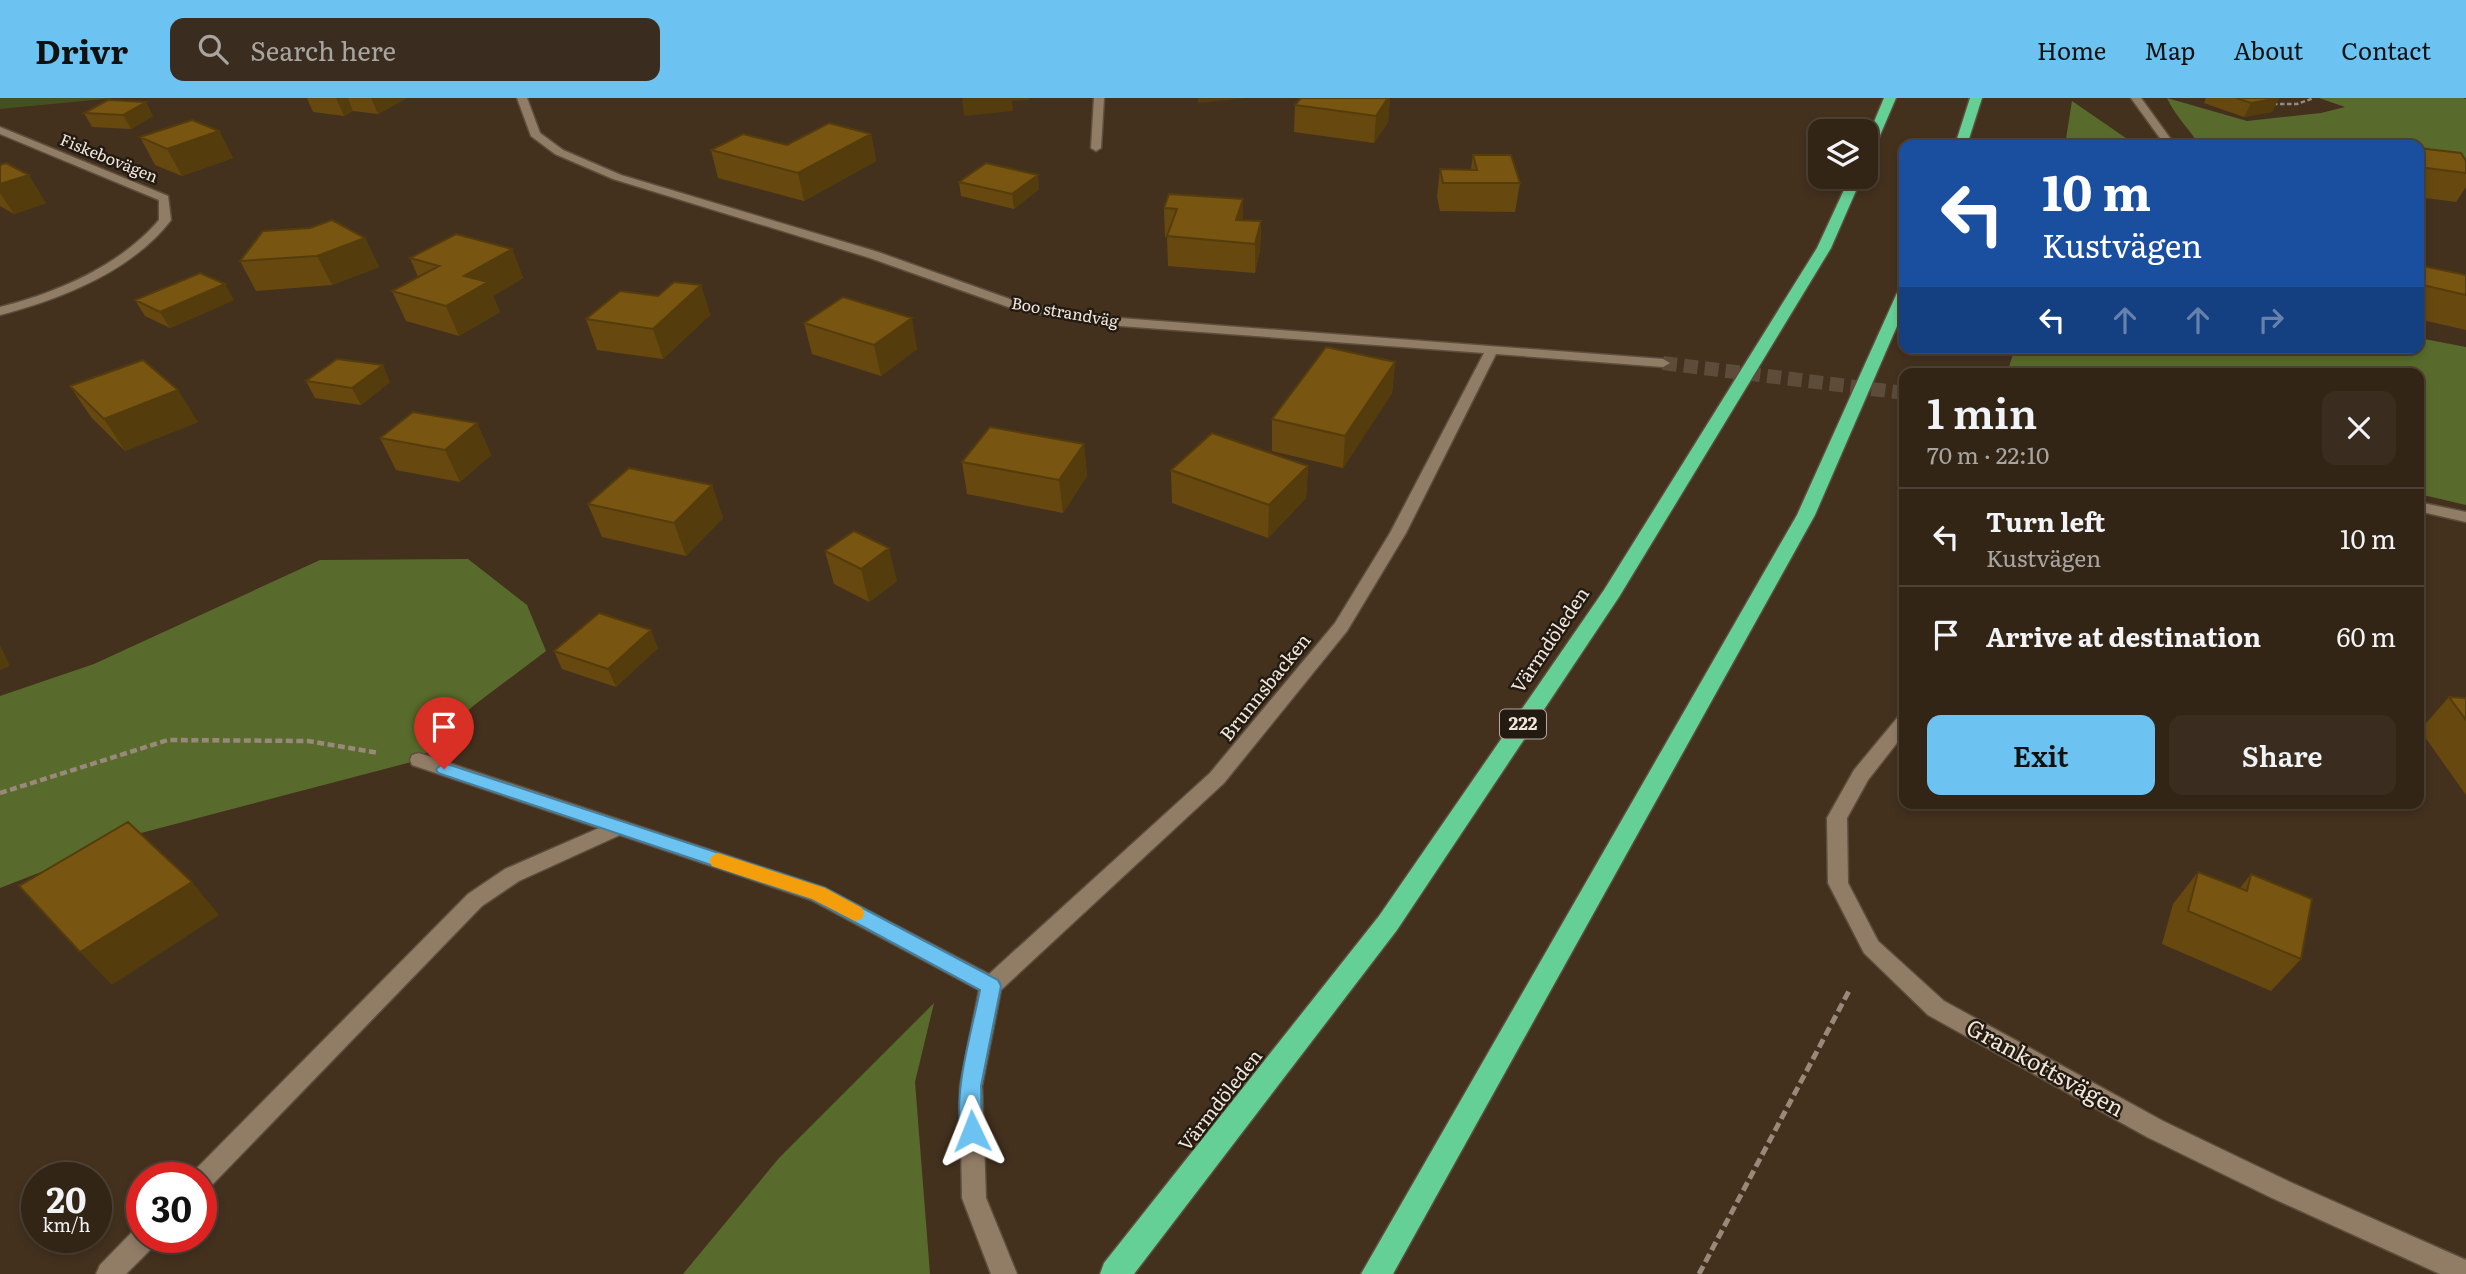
<!DOCTYPE html>
<html lang="en">
<head>
<meta charset="utf-8">
<style>
	body { margin:0; font-family:Literata,serif; background:#3a2d1f; color:#f1f3f6; height:100vh; display:flex; flex-direction:column; font-size:26px; white-space:nowrap }
	* { box-sizing:border-box; margin:0 }
	p { font-size:23px; color:#a8a5a1 }
	.icon { flex:none; width:38px; height:38px; fill:none; stroke:currentColor; stroke-width:2; stroke-linecap:round; stroke-linejoin:round }
	.map { position:relative; flex:1; overflow:hidden }
	.drawer { position:absolute; left:1899px; top:270px; width:525px; height:441px; display:flex; flex-direction:column; background:#322516; border-radius:14px; box-shadow:0 4px 10px #0003,0 0 0 2px #4d4235 }
	.drawer>* { flex:none }
	.top-card { position:absolute; left:1899px; top:42px; width:525px; height:214px; border-radius:14px; box-shadow:0 4px 10px #0003,0 0 0 2px #4d4235; background:#1a4fa0; color:#fff; overflow:hidden }
	.controls { position:absolute; left:1808px; top:21px; display:grid; gap:14px }
	.controls a { display:grid; place-items:center; width:70px; height:70px; border-radius:14px; background:#322516; box-shadow:0 4px 10px #0003,0 0 0 2px #4d4235; font-size:35px }
	.speed { position:absolute; left:21px; top:1064px; display:flex; gap:14px; font-size:35px; font-weight:700; text-align:center }
	.speed>* { display:grid; place-content:center; width:91px; height:91px; border-radius:50%; background:#322516; box-shadow:0 4px 10px #0003,0 0 0 2px #4d4235; line-height:1 }
	.speed small { font-size:18px; font-weight:400 }
	.speed .limit { border:10px solid #d22; background:#fff; color:#111 }
	.pin { position:absolute; display:grid; place-items:center; width:60px; height:60px; color:#fff; margin:-72px -30px; border-radius:50% 50% 50% 0; rotate:-45deg; box-shadow:0 0 7px #0007 }
	.pin .icon { rotate:45deg }
	.me { position:absolute; width:77px; margin:-38px; rotate:358deg; stroke-linejoin:round; filter:drop-shadow(0 0 5px #0008) }
	.turn { display:flex; align-items:center; gap:24px; height:147px; padding:0 28px; font-size:32px }
	.turn .icon { width:91px; height:91px; stroke-width:2.5 }
	.turn b { display:block; font-size:49px; line-height:60px }
	.lanes { display:flex; align-items:center; height:66px; padding:0 28px; background:#0003; justify-content:center; gap:35px; direction:ltr }
	.lanes .off { opacity:.35 }
	.round { display:grid; place-items:center; flex:none; width:74px; height:74px; border-radius:14px; background:#3a2d1f }
	.summary { display:flex; align-items:center; justify-content:space-between; height:119px; padding:0 28px }
	h1 { font-size:42px; font-weight:600; line-height:52px }
	.action { display:flex; gap:14px; margin-top:auto; padding:14px 28px }
	.action a { flex:1; height:80px; border-radius:14px; background:#6cc3f2; color:#111; font-size:28px; font-weight:600; line-height:80px; text-align:center }
	.action a+a { background:#3a2d1f; color:#f1f3f6 }
	ul { padding:0; list-style:none }
	li { display:flex; align-items:center; gap:21px; height:98px; padding:0 28px; border-top:2px solid #4d4235 }
	li div { flex:1 }
	li b { display:block; font-size:26px }
	li em { font-style:normal }
	header { display:flex; align-items:center; gap:42px; box-sizing:border-box; height:98px; padding:0 35px; background:#6cc3f2; color:#111 }
	header strong { font-size:33px }
	nav { display:flex; gap:38px; margin-inline-start:auto; font-size:24px }
	.search { width:490px; height:63px; background:#3a2d1f; display:flex; align-items:center; gap:18px; box-sizing:border-box; padding:0 24px; border-radius:14px; color:#a8a5a1; font-size:26px }
	.map>svg:first-child { display:block }
	.green { fill:#435120 }
	.forest { fill:#596b2c }
	.lines { fill:none; stroke-linecap:round; stroke-linejoin:round }
	.minor-tunnel { stroke:#5d4c3a; stroke-width:14; stroke-dasharray:14 7; stroke-linecap:butt }
	.minor-casing { stroke:#5d4e3d; stroke-width:3 }
	.highway-casing { stroke:#5d4e3d; stroke-width:3 }
	.path-far2 { stroke:#98897a; stroke-width:2.5; stroke-dasharray:4.5 2.5; stroke-linecap:butt }
	.path-far1 { stroke:#98897a; stroke-width:4.5; stroke-dasharray:7 3.5; stroke-linecap:butt }
	.path { stroke:#98897a; stroke-width:5; stroke-dasharray:9 4.5; stroke-linecap:butt }
	.minor { fill:#917c66; fill-rule:evenodd }
	.highway { fill:#65d095; fill-rule:evenodd }
	.wall { fill:#67490f }
	.shaded-wall { fill:#543c0c }
	.building { fill:#785511; stroke:#543c0c; stroke-width:2 }
	.route { fill:#6cc3f2; stroke:#467f9d; stroke-width:2 }
	.slow { fill:#f59e0b }
	.labels { text-anchor:middle; stroke-width:5; stroke-linejoin:round; paint-order:stroke }
	.far-street-label { font-size:16px; fill:#f1e6da; stroke:#231b12 }
	.shield { fill:#231b12; stroke:#b3a99e; stroke-width:2 }
	.shield-label { font-size:18px; font-weight:bold; fill:#f1e6da }
	.street-label { font-size:19px; fill:#f1e6da; stroke:#231b12 }
	.near-street-label { font-size:23px; fill:#f1e6da; stroke:#231b12 }
</style>
</head>
<body>
<header>
<strong>Drivr</strong>
<div class="search"><svg class="icon" aria-label="search" viewBox="0 0 24 24"><circle cx="10" cy="10" r="6"/><path d="M15 15l6 6"/></svg>Search here</div>
<nav><a>Home</a><a>Map</a><a>About</a><a>Contact</a></nav>
</header>
<div class="map">
<svg width="2466" height="1176" viewBox="0 0 2466 1176">
	<rect width="100%" height="100%" fill="#43311e"/>
	<path class="green" d="M0 0H114L0 11Z"/>
	<path class="forest" d="M2167 0 2247 23 2321 15 2345 9 2319 0H2463L2466 1V76L2419 71 2418 47H2199C2189 30 2175 18 2167 0Z
		M2072 3 2136 47H2065Z
		M2419 240 2466 249V407L2419 396 2418 275H2007L2015 250H2418Z
		M468 461 527 507 546 553 473 608 419 662 141 735 0 790V598L94 566 320 462Z
		M934 905 915 984 930 1176H683L779 1060Z"/>
	<g class="lines">
		<path class="minor-tunnel" d="M1663 265 1904 295"/>
		<defs>
			<path id="minor" d="M517 0H527L540 35 563 52 621 77 878 154 1021 205 1093 218 1663 261 1670 265 1663 269 1496 256 1406 435 1347 533 1224 685 1001 892 982 988 986 1100 1017 1176H991L962 1100 960 988 979 892 811 802 620 737 519 783 482 808 209 1090 201 1093V1080H190L193 1074 468 796 505 771 599 730 412 667 410 662 412 657 419 655 825 790 989 876 1210 675 1335 525 1390 435 1484 255 1093 226 1014 211 870 160 613 81 555 56 531 38Z
				M1094 0H1104L1101 50 1096 53 1091 50Z
				M2131 0H2141L2175 47H2165Z
				M0 29 168 98 171 122C131 174 61 201 0 217V209C57 195 121 167 159 122V102L0 36Z
				M2418 404 2466 414V424L2418 413Z
				M1904 618V636L1868 682 1847 720 1848 785 1878 843 1944 903 2163 1023 2290 1084 2466 1162V1176H2440L2272 1100 2147 1039 1928 917 1864 855 1828 785 1827 720 1854 672 1898 619Z
				M142 1128V1139H157L154 1148 126 1176H96L100 1167 136 1130Z"/>
			<path id="highway" d="M1884 0H1896L1872 56 1866 60V43Z
				M1970 0H1982L1967 47H1955Z
				M1850 79H1862L1831 150 1619 499 1397 832 1134 1176H1100L1104 1165 1379 818 1604 492 1817 150Z
				M1904 191V212L1815 417 1393 1176H1361L1797 417 1897 195Z"/>
		</defs>
		<use href="#minor" class="minor-casing"/>
		<use href="#highway" class="highway-casing"/>
		<path class="path-far2" d="M2273 6H2297L2314 0"/>
		<path class="path-far1" d="M0 695 168 642 308 643 379 655"/>
		<path class="path" d="M1699 1176 1850 891"/>
		<use href="#minor" class="minor"/>
		<use href="#highway" class="highway"/>
	</g>
	<path class="wall" d="M307 0H407L378 16 353 13 344 18 313 14Z
		M1390 0 1388 24 1374 45 1294 34 1295 7Z
		M2206 0H2279L2272 14 2244 19 2204 5Z
		M84 15 153 18 131 31 92 29Z
		M219 33 233 60 182 78 155 67 140 39Z
		M871 36 876 63 804 103 718 80 711 52 787 47Z
		M2418 50 2466 63V89L2456 104 2418 99Z
		M1473 57 1520 85 1515 114 1440 113 1437 99 1440 71H1471Z
		M0 67 46 105 14 116 0 108Z
		M959 84 1039 91 1014 111 961 98Z
		M1243 101V122L1261 123 1260 152 1255 175 1168 168 1167 139H1165L1164 110Z
		M365 140 379 169 332 187 256 193 240 163Z
		M512 151 523 180 493 198 500 214 459 238 406 223 392 193 418 179 410 160Z
		M2418 167 2466 177V232L2418 221Z
		M701 187 710 217 663 261 597 252 586 221 658 198Z
		M135 202H234L170 230 145 218Z
		M804 225 917 251 881 278 812 256Z
		M1395 264 1392 295 1343 370 1272 353V321Z
		M306 283 390 284 361 307 315 300Z
		M70 288 198 324 125 353 91 319Z
		M477 325 491 357 460 384 396 372 380 340Z
		M1084 346 1087 378 1063 415 967 396 962 364Z
		M1308 368 1306 400 1268 440 1172 405 1171 372Z
		M712 387 723 420 686 458 602 439 588 406Z
		M825 453 897 483 869 504 834 486Z
		M658 550 616 589 562 571 554 553Z
		M2449 599 2466 600V697L2420 632Z
		M2198 774 2240 790 2251 776 2301 861 2271 893 2162 846 2173 806Z"/>
	<path class="shaded-wall" d="M336 0H348L353 13 344 18Z
		M371 0H407L378 16Z
		M962 0H1029V2L1012 3 1013 13 964 18Z
		M1198 0H1247L1198 5Z
		M1388 0H1390L1388 24 1374 45 1376 18Z
		M2279 0 2272 14 2244 19 2251 5Z
		M146 4 153 18 131 31 123 17Z
		M219 33 233 60 182 78 167 51Z
		M871 36 876 63 804 103 798 75Z
		M29 77 46 105 14 116 0 95V86Z
		M1038 77 1039 91 1014 111 1012 96Z
		M1243 101V129L1236 122Z
		M1261 123 1260 152 1255 175V146Z
		M365 140 379 169 332 187 317 158Z
		M512 151 523 180 493 198 500 214 459 238 446 208 464 178Z
		M225 186 234 202 170 230 160 214Z
		M701 187 710 217 663 261 653 231Z
		M912 220 917 251 881 278 874 247Z
		M1395 264 1392 295 1343 370 1345 338Z
		M383 267 390 284 361 307 352 290Z
		M178 292 198 324 125 353 104 321Z
		M477 325 491 357 460 384 445 352Z
		M1084 346 1087 378 1063 415 1059 382Z
		M1308 368 1306 400 1268 440 1269 407Z
		M712 387 723 420 686 458 674 425Z
		M889 450 897 483 869 504 861 471Z
		M651 532 658 550 616 589 608 571Z
		M0 547 10 568 0 572Z
		M192 784 219 817 112 887 80 854Z"/>
	<path class="building" d="M1301 0H1388L1376 18 1295 7Z
		M2236 0H2279L2251 5Z
		M108 2 146 4 123 17 84 15Z
		M192 22 219 33 167 51 140 39Z
		M829 25 871 36 798 75 711 52 743 36 787 47Z
		M2418 50 2461 55 2466 63V75L2418 69Z
		M1473 57H1511L1520 85H1443L1440 71 1477 72Z
		M6 65 29 77 0 86V67Z
		M986 65 1038 77 1012 96 959 84Z
		M1169 96 1243 101 1236 122 1261 123 1255 146 1167 138 1177 111 1164 110Z
		M332 122 365 140 317 158 240 163 263 133 310 130Z
		M456 136 512 151 464 178 488 184 446 208 392 193 439 168 410 160Z
		M2418 167 2466 177V197L2418 186Z
		M200 175 225 186 160 214 135 202Z
		M674 184 701 187 653 231 586 221 620 193 658 198Z
		M843 199 912 220 874 247 804 225Z
		M1326 249 1395 264 1345 338 1272 321Z
		M337 261 383 267 352 290 306 283Z
		M143 262 178 292 104 321 70 288Z
		M413 314 477 325 445 352 380 340Z
		M990 329 1084 346 1059 382 962 364Z
		M1212 335 1308 368 1269 407 1171 372Z
		M629 370 712 387 674 425 588 406Z
		M854 433 889 450 861 471 825 453Z
		M599 515 651 532 608 571 554 553Z
		M2449 599 2466 600V622Z
		M128 724 192 784 80 854 19 788Z
		M2198 774 2247 793 2251 776 2312 801 2301 861 2188 813Z"/>
	<path class="route" d="M444 665 825 790 998 882 1001 888 981 988 982 1033 979 1040 972 1043 964 1040C949 1006 973 929 980 892L812 801 438 675 436 671Z"/>
	<path class="slow" d="M718 755 825 790 862 810 864 815 862 821 855 823 812 801 712 768 709 763 712 758Z"/>
	<g class="labels">
		<g class="far-street-label">
			<text transform="translate(109 60) rotate(22)" y="6">Fiskebovägen</text>
			<text transform="translate(1065 214) rotate(10)" y="6">Boo strandväg</text>
		</g>
		<rect class="shield" x="1500" y="611.5" width="46" height="29" rx="5"/>
		<g class="shield-label">
			<text x="1523" y="632">222</text>
		</g>
		<g class="street-label">
			<text transform="translate(1550 542) rotate(-56)" y="7">Värmdöleden</text>
			<text transform="translate(1265 589) rotate(-51)" y="7">Brunnsbacken</text>
			<text transform="translate(1220 1002) rotate(-52)" y="7">Värmdöleden</text>
		</g>
		<g class="near-street-label">
			<text transform="translate(2045 970) rotate(29)" y="8">Grankottsvägen</text>
		</g>
	</g>
</svg>
<div class="controls">
<a><svg class="icon" aria-label="layers" viewBox="0 0 24 24"><path d="M12 4l9 5-9 5-9-5zM3 14l9 5 9-5"/></svg></a>
</div>
<div class="speed"><div>20<small>km/h</small></div><div class="limit">30</div></div>
<div class="pin" style="left:444px;top:671px;background:#d93025"><svg class="icon" aria-label="arrive" viewBox="0 0 24 24"><path d="M6 21V4h12l-3 4 3 4H6"/></svg></div>
<svg class="me" style="left:972px;top:1033px" viewBox="-20 -20 40 40"><path d="M0-17L14 15 0 8-14 15z" fill="#6cc3f2" stroke="#fff" stroke-width="4"/></svg>
<div class="top-card">
<div class="turn"><svg class="icon" aria-label="left" viewBox="0 0 24 24"><path d="M17 20v-9H6M10 6l-5 5 5 5"/></svg><div><b>10 m</b>Kustvägen</div></div>
<div class="lanes"><svg class="icon" aria-label="left" viewBox="0 0 24 24"><path d="M17 20v-9H6M10 6l-5 5 5 5"/></svg><svg class="icon off" aria-label="ahead" viewBox="0 0 24 24"><path d="M12 20V5M6 11l6-6 6 6"/></svg><svg class="icon off" aria-label="ahead" viewBox="0 0 24 24"><path d="M12 20V5M6 11l6-6 6 6"/></svg><svg class="icon off" aria-label="right" viewBox="0 0 24 24"><path d="M7 20v-9h11M14 6l5 5-5 5"/></svg></div>
</div>
<section class="drawer">
<div class="summary"><div><h1>1 min</h1><p>70 m · 22:10</p></div><a class="round"><svg class="icon" aria-label="close" viewBox="0 0 24 24"><path d="M6 6l12 12M18 6L6 18"/></svg></a></div>
<ul>
<li><svg class="icon" aria-label="left" viewBox="0 0 24 24"><path d="M17 20v-9H6M10 6l-5 5 5 5"/></svg><div><b>Turn left</b><p>Kustvägen</p></div><em>10 m</em></li>
<li><svg class="icon" aria-label="arrive" viewBox="0 0 24 24"><path d="M6 21V4h12l-3 4 3 4H6"/></svg><div><b>Arrive at destination</b></div><em>60 m</em></li>
</ul>
<div class="action"><a>Exit</a><a>Share</a></div>
</section>
</div>
</body>
</html>
